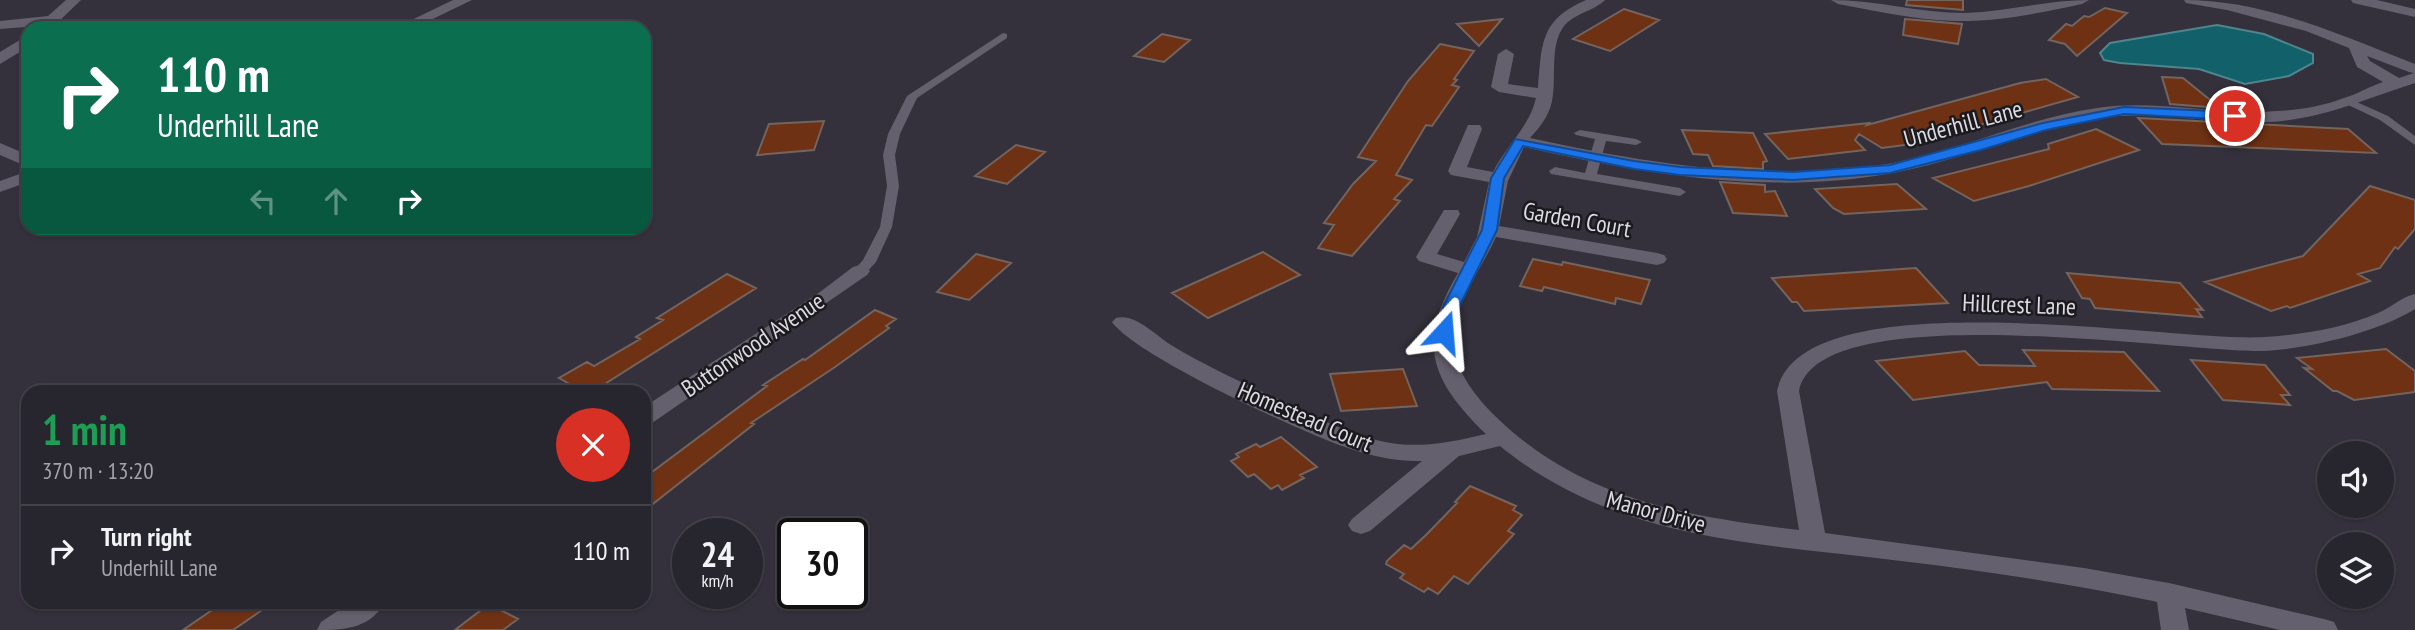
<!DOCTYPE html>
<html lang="en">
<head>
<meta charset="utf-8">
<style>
	body { margin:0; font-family:"PT Sans Narrow",sans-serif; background:#2f2d35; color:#f1f3f6; height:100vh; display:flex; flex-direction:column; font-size:26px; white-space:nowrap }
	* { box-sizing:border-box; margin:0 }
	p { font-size:23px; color:#a4a5aa }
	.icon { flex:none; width:38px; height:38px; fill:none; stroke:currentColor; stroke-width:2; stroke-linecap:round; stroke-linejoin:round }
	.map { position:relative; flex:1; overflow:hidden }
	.side { position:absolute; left:21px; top:385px; width:630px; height:224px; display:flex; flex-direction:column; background:#27252d; border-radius:21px; box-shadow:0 2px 5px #0004,0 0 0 2px #434249 }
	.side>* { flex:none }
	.banner { position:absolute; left:21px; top:21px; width:630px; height:214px; border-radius:21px; box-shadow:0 2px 5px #0004,0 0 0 2px #434249; background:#0b6e4f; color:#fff; overflow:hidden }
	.fabs { position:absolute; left:2317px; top:441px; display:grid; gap:14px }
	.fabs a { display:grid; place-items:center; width:77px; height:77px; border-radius:50%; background:#27252d; box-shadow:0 2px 5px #0004,0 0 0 2px #434249; font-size:35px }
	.speed { position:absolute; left:672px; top:518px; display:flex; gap:14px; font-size:35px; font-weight:700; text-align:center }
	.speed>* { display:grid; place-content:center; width:91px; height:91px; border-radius:50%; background:#27252d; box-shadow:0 2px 5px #0004,0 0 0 2px #434249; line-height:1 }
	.speed small { font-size:18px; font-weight:400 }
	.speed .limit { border:4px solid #111; border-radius:10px; background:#fff; color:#111 }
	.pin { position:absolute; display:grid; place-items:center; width:60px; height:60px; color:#fff; margin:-30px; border:4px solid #fff; border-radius:50%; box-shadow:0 2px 7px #0007 }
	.me { position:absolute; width:77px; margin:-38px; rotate:19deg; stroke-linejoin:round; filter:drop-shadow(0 0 5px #0008) }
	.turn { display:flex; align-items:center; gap:24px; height:147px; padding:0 21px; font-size:32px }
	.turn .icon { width:91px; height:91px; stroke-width:2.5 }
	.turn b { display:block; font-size:49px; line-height:60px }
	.lanes { display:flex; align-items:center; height:66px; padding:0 21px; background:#0003; justify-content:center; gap:35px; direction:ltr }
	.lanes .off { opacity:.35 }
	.round { display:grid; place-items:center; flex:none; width:74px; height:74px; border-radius:37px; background:#2f2d35 }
	.overview { display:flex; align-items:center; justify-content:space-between; height:119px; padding:0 21px }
	h1 { font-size:42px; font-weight:700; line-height:52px; color:#1e9e55 }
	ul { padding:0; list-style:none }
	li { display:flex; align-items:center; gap:21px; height:91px; padding:0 21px; border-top:2px solid #434249 }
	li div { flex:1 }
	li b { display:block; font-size:26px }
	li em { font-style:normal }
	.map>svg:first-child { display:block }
	.water { fill:#12606a; stroke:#4f858e; stroke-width:2 }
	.building { fill:#6e3114; stroke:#73645e; stroke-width:2 }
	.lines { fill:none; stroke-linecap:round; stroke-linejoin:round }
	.service { fill:#64606d; fill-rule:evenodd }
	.minor { fill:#64606d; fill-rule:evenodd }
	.tertiary { fill:#64606d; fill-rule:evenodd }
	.route { fill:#1a73e8; stroke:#114b97; stroke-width:2 }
	.labels { text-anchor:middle; stroke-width:5; stroke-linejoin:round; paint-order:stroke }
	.street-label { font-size:24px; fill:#dddbe2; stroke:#1b1a1f }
</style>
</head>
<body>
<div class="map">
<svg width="2415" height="630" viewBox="0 0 2415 630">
	<rect width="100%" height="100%" fill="#34313c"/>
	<path class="water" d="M2217 25 2264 34 2313 54V63L2289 76 2245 84 2199 69 2120 63 2104 60 2100 53 2110 43Z"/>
	<path class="building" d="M1907 0H1963V10L1906 5Z
		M2105 8 2127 13 2077 56 2065 44 2049 40 2066 24 2072 26 2084 16 2089 17Z
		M1624 9 1659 20 1610 51 1573 39Z
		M1502 19 1479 46 1457 24Z
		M1905 19 1962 24 1958 44 1903 35Z
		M1162 34 1190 40 1164 62 1134 56Z
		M1440 44 1474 51 1454 79 1457 80 1452 85 1459 87 1432 126 1426 125 1396 175 1412 180 1394 199 1400 201 1352 256 1318 248 1334 225 1324 223 1353 184 1376 161 1358 157 1408 81Z
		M2162 77 2183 78 2220 108 2170 104Z
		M2046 79 2078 97 1912 144 1882 148 1859 134 1855 140 1865 150 1788 159 1765 134 1869 123 1867 125 2020 83Z
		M2138 118 2348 129 2376 153 2162 144Z
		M824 121 814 150 757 155 769 124Z
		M2096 129 2139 150 2029 186 1974 201 1933 178 2049 149 2048 144Z
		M1682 130 1753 133 1767 161 1763 162V169L1713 166 1708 155 1693 154Z
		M1016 145 1045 152 1007 184 975 176Z
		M1720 182 1765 185V192L1775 191 1787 216 1733 213Z
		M1897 184 1926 209 1844 214 1833 208 1815 189Z
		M2370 186 2415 200V229L2398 249 2395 247 2380 268 2358 274 2370 281 2290 308 2287 306 2271 311 2205 282 2303 256Z
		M1263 252 1300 275 1208 318 1172 293Z
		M976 254 1011 263 969 300 937 292Z
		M1533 259 1562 265 1563 262 1650 280 1641 304 1616 298 1615 304 1544 287 1542 291 1520 286Z
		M1916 268 1948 303 1804 311 1797 302H1792L1772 278Z
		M2067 273 2180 283 2203 310 2196 309 2202 317 2095 308 2090 299 2082 298Z
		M727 274 756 288 592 392H584L559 378 587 362 594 366 640 339 636 337 663 320 657 318Z
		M875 310 896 319 886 326 889 328 835 367 751 423 754 424 644 511V478L767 386 763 385 803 359 805 360Z
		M2386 349 2415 371V392L2354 400 2337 391H2333L2304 368 2312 369 2297 358Z
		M2023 350 2124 352 2159 391 2052 389 2047 382 1913 400 1876 361 1965 351 1979 365 2035 366Z
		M2191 360 2265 365 2290 395H2281L2290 405 2223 400Z
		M1403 369 1417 406 1341 411 1330 374Z
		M1281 437 1317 467 1300 475 1304 478 1282 490 1278 485 1271 489 1254 474 1248 477 1231 461 1239 457 1236 454 1256 444 1260 447Z
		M1470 486 1516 506 1513 510 1522 515 1508 531 1514 534 1468 584 1454 576 1438 594 1428 588 1424 592 1400 578 1404 574 1386 564 1387 561 1404 545 1411 549 1427 534 1457 503 1455 502Z
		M224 602H274L233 630H183Z
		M489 604 518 619 503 630H455Z"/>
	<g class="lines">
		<path class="service" d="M1003 33 1007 34V38L917 98 900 134 895 155 899 186 892 227 876 262 865 274H855L853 271 863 260 880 227 887 186 883 155 888 134 907 96Z
			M2350 99 2388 116 2415 136V145L2380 120 2346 104 2345 102Z
			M1580 130 1636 139 1642 142 1636 145 1606 141 1597 174 1680 188 1686 192 1680 196 1551 174 1549 171 1555 167 1585 173 1595 139 1576 135 1574 133Z"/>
		<path class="minor" d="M66 0H81L52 28 38 26 0 29V21L48 16Z
			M1586 0H1605C1594 11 1575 13 1564 26 1549 46 1557 78 1552 101 1549 116 1540 127 1530 138 1649 164 1772 184 1893 163 1962 150 2027 118 2097 108 2157 99 2217 116 2277 111 2300 110 2323 106 2344 98 2358 94 2370 86 2383 82L2357 67 2349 48 2306 31 2227 10 2186 3 2184 0C2265 0 2341 35 2415 64V83C2365 99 2320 120 2267 122 2210 124 2154 110 2097 118 2027 128 1962 161 1893 173 1770 196 1645 174 1524 147L1508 181 1499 226 1657 253 1664 255 1667 259 1664 263 1657 265 1496 237C1482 268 1457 299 1454 334 1451 365 1472 392 1492 413 1578 499 1684 516 1799 530L1777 391C1801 275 2174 343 2264 337 2300 335 2344 328 2378 313 2391 308 2401 297 2415 294V309C2376 333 2308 349 2262 351 2185 353 1818 294 1799 391L1825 533 2084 568 2169 583 2324 619 2334 622 2338 630H2280L2185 608 2189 630H2161L2157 602 2153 601C2070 584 1986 571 1901 561 1759 543 1616 541 1500 446L1459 456 1370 531 1361 534 1352 531 1348 525 1352 519 1422 461C1397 462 1372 456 1348 448 1303 433 1136 356 1112 322L1116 318C1135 313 1155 335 1171 345 1209 368 1250 386 1291 405 1321 419 1352 436 1385 442 1419 449 1453 442 1486 434 1429 379 1417 342 1458 273L1419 261 1416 257 1444 210H1458L1460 214 1437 254 1464 262 1477 237 1489 182 1451 175 1448 171 1468 125H1480L1482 129 1467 167 1493 172C1506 146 1530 126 1536 98L1499 92 1491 87 1498 54 1506 49 1514 54 1508 84 1538 88C1542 43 1540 20 1586 0ZM2367 56 2409 72 2414 73 2399 78 2370 61Z
			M1831 0C1876 0 1920 13 1965 13 2007 12 2047 0 2089 0L2082 4C2040 13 1998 22 1955 21 1915 20 1877 11 1838 4Z
			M28 35V47L0 64V52Z
			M0 143 28 155V167L0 155Z
			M860 265 867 267 870 271 867 275 652 423 644 426V407L820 292 853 267Z
			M351 602H385C370 629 344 630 317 630L321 622Z"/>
		<path class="tertiary" d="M453 0H472L414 28H395Z
			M2351 0H2377L2415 9V17L2353 3Z
			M28 171V182L0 192V181Z"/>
	</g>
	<path class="route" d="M2124 107 2235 112 2241 116 2235 120 2124 114 2046 130 1981 150 1890 173 1793 180 1680 175 1634 169 1523 146 1504 178 1497 230 1460 305 1452 332 1444 337 1435 332 1444 305 1482 230 1491 178 1515 139 1634 161 1680 167 1793 172 1890 165 2043 123Z"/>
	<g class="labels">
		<g class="street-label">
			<text transform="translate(1963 124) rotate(-15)" y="8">Underhill Lane</text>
			<text transform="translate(1577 220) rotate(10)" y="8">Garden Court</text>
			<text transform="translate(2019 305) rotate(2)" y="8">Hillcrest Lane</text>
			<text transform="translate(753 345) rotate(-34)" y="8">Buttonwood Avenue</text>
			<text transform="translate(1305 417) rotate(23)" y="8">Homestead Court</text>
			<text transform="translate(1656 512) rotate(15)" y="8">Manor Drive</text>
		</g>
	</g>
</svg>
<div class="fabs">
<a><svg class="icon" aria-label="sound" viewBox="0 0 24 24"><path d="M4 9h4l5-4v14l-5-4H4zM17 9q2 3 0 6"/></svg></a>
<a><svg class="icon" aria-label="layers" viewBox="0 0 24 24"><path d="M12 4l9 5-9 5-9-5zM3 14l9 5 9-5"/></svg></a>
</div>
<div class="speed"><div>24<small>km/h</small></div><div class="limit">30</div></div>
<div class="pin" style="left:2235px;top:116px;background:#d93025"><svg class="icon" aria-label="arrive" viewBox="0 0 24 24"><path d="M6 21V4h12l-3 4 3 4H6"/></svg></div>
<svg class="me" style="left:1444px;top:332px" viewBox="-20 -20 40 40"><path d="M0-17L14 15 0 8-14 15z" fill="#1a73e8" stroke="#fff" stroke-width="4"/></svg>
<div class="banner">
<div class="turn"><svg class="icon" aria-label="right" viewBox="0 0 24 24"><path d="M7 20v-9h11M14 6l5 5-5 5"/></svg><div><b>110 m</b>Underhill Lane</div></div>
<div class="lanes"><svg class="icon off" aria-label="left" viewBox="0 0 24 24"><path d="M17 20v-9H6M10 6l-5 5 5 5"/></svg><svg class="icon off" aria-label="ahead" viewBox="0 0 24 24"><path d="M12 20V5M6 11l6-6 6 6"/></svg><svg class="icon" aria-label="right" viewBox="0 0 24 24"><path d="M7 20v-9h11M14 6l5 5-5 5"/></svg></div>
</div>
<section class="side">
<div class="overview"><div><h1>1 min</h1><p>370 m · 13:20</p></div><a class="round" style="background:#d93025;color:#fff"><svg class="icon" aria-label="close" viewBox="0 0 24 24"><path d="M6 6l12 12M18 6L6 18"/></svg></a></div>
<ul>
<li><svg class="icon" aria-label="right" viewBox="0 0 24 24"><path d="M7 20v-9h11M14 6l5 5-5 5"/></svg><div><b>Turn right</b><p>Underhill Lane</p></div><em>110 m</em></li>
</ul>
</section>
</div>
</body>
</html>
